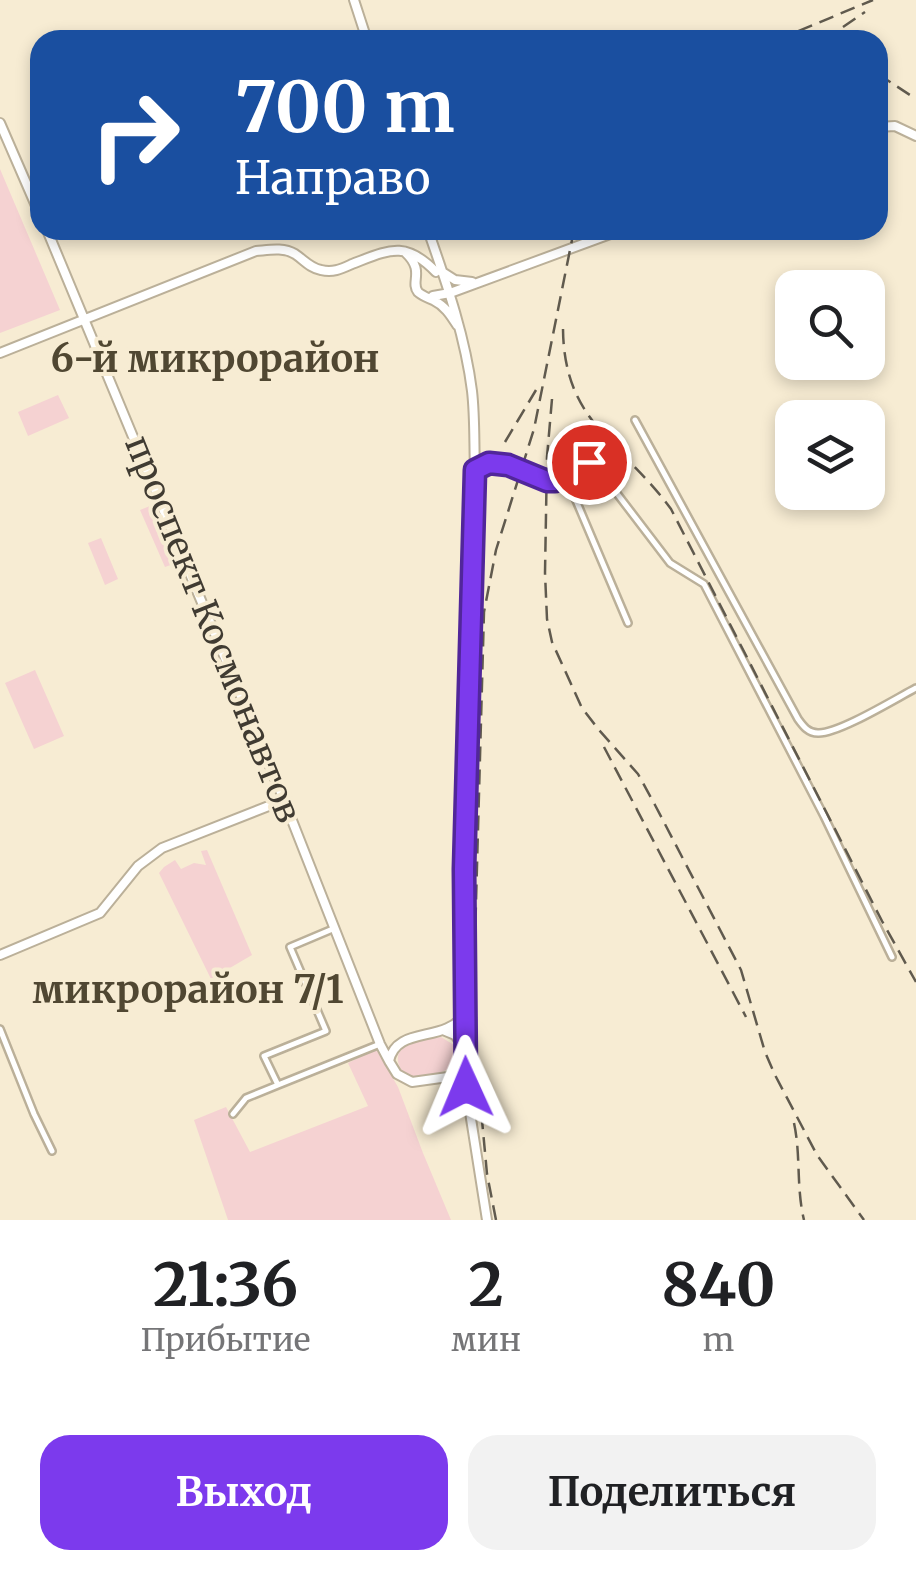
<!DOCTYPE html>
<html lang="ru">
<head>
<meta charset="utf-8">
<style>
	body { margin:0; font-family:Merriweather,serif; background:#f2f2f2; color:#202124; height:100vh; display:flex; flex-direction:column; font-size:38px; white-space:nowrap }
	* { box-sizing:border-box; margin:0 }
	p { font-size:32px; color:#757577 }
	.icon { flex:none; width:55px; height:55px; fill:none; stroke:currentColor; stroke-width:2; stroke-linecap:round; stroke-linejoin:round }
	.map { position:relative; height:1220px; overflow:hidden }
	.panel { display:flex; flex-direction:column; background:#fff; flex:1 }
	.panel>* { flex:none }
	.top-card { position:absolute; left:30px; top:30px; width:858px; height:210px; border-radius:30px; box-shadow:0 5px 15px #0003; background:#1a4fa0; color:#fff; overflow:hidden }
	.tools { position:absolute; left:775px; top:270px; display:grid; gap:20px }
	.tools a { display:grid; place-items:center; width:110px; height:110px; border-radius:20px; background:#fff; box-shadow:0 5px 15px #0003; font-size:50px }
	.pin { position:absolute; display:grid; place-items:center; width:85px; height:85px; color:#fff; margin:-42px; border:5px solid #fff; border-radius:50%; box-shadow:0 2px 10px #0007 }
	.me { position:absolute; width:110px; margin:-55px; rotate:359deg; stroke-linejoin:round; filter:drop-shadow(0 0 8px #0008) }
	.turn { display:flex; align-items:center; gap:35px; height:210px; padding:0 40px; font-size:45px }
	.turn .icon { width:130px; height:130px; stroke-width:2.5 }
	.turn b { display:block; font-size:70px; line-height:85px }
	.eta { display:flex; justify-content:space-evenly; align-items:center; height:170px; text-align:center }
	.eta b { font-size:60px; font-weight:700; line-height:70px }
	.cta { display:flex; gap:20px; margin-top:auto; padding:20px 40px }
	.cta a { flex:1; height:115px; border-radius:30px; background:#7c3aed; color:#fff; font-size:40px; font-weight:700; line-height:115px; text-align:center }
	.cta a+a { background:#f2f2f2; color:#202124 }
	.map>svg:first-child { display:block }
	.green { fill:#f5d2d2 }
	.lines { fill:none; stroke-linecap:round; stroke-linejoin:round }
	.street-casing { stroke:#bbb099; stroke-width:10 }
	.secondary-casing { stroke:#bbb099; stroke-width:12 }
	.street { stroke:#fff; stroke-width:5 }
	.secondary { stroke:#fff; stroke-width:8 }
	.rail { stroke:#605a4e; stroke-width:2.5; stroke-dasharray:15 8; stroke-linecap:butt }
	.route-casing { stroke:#51269a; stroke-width:25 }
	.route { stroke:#7c3aed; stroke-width:18 }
	.labels { text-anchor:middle; stroke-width:8; stroke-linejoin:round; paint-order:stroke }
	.street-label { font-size:35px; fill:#403b32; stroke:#f7ecd3 }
	.neighbourhood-label { font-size:38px; font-weight:bold; fill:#504732; stroke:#f7ecd3 }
</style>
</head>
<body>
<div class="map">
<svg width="916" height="1220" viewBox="0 0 916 1220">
	<rect width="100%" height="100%" fill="#f7ecd3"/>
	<path class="green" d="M0 169 60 310 0 333Z
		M58 395 69 418 28 436 18 412Z
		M155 504 179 562 165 567 140 510Z
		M101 538 118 579 105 585 88 543Z
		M35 670 64 736 34 749 5 683Z
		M207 850 252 955 211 979 159 873 164 867 175 860 181 869 194 863 206 865 201 851Z
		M441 1037 454 1045C462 1068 445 1072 427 1075 421 1076 416 1077 410 1076 404 1074 401 1071 399 1065 391 1043 426 1040 441 1037Z
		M376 1049 398 1087 423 1153 451 1220H228L194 1120 226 1107 250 1152 368 1106 348 1063Z"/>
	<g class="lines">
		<defs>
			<path id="street" d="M635 420 798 719C803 726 808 733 818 733 838 734 895 699 916 688
				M475 470 489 463 508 465 547 481H555L589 463 599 470 670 563 704 584 824 816 892 957
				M555 481 575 498 628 623
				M335 928 290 947 326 1031 264 1056 278 1085 380 1044
				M0 1029 34 1114 52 1151
				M233 1114 246 1098 278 1085"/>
			<path id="secondary" d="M354 0 367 40
				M0 123 40 215
				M878 127 895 126 916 136
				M47 230 284 800 380 1044 389 1061
				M428 230C446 282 465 335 472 391 475 417 474 444 475 470L465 869 466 1087 487 1220
				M406 253C425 271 410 282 418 292 421 295 430 299 433 300 445 306 450 314 457 325
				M444 273 455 280 472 282
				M433 296 450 293 621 230
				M0 353 256 251C269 250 283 247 295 254 304 260 310 268 321 270 333 273 341 269 352 264 389 250 405 240 436 272
				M0 955 100 913 138 866 162 848 284 800
				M443 1030 455 1035 462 1044
				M464 1057 458 1071 448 1077 412 1082 397 1074 389 1061C397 1025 444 1044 465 1014"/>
		</defs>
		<use href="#street" class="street-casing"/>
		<use href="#secondary" class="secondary-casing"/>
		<use href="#street" class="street"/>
		<use href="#secondary" class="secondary"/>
		<path class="rail" d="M777 40 873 0
			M824 40 865 12
			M878 74 916 99
			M563 329C564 423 622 442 671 509L882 921 916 982
			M552 399 547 457 545 573 547 619 552 642 582 708 599 730 638 774 655 805 741 970 765 1052 775 1075 817 1155 864 1220
			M505 442 536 390
			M604 747 746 1017
			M794 1123C801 1155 796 1187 804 1220
			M496 1220 487 1174 476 1055 474 975 484 612 496 550 534 429 574 230"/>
	</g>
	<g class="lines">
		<defs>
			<path id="route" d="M466 1087 464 869 475 470 489 463 508 465 547 481H555L589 462"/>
		</defs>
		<use href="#route" class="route-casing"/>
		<use href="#route" class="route"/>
	</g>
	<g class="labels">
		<g class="street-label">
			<text transform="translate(213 629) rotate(68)" y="12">проспект Космонавтов</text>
		</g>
		<g class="neighbourhood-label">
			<text x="215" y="372">6-й микрорайон</text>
			<text x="188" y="1003">микрорайон 7/1</text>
		</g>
	</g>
</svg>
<div class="tools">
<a><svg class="icon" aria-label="search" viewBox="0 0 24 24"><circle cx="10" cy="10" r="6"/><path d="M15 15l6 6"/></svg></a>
<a><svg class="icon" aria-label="layers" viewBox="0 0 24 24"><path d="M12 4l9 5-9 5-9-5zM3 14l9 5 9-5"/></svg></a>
</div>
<div class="pin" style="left:589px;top:462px;background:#d93025"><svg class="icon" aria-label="arrive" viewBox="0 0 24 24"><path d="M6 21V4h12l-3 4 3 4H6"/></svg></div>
<svg class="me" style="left:466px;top:1087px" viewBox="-20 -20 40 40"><path d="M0-17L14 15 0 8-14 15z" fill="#7c3aed" stroke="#fff" stroke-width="4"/></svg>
<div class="top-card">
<div class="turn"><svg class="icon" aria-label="right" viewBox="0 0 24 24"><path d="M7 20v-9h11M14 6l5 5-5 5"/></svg><div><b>700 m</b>Направо</div></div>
</div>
</div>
<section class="panel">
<div class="eta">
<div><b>21:36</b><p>Прибытие</p></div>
<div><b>2</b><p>мин</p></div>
<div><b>840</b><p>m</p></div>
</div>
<div class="cta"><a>Выход</a><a>Поделиться</a></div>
</section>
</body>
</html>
